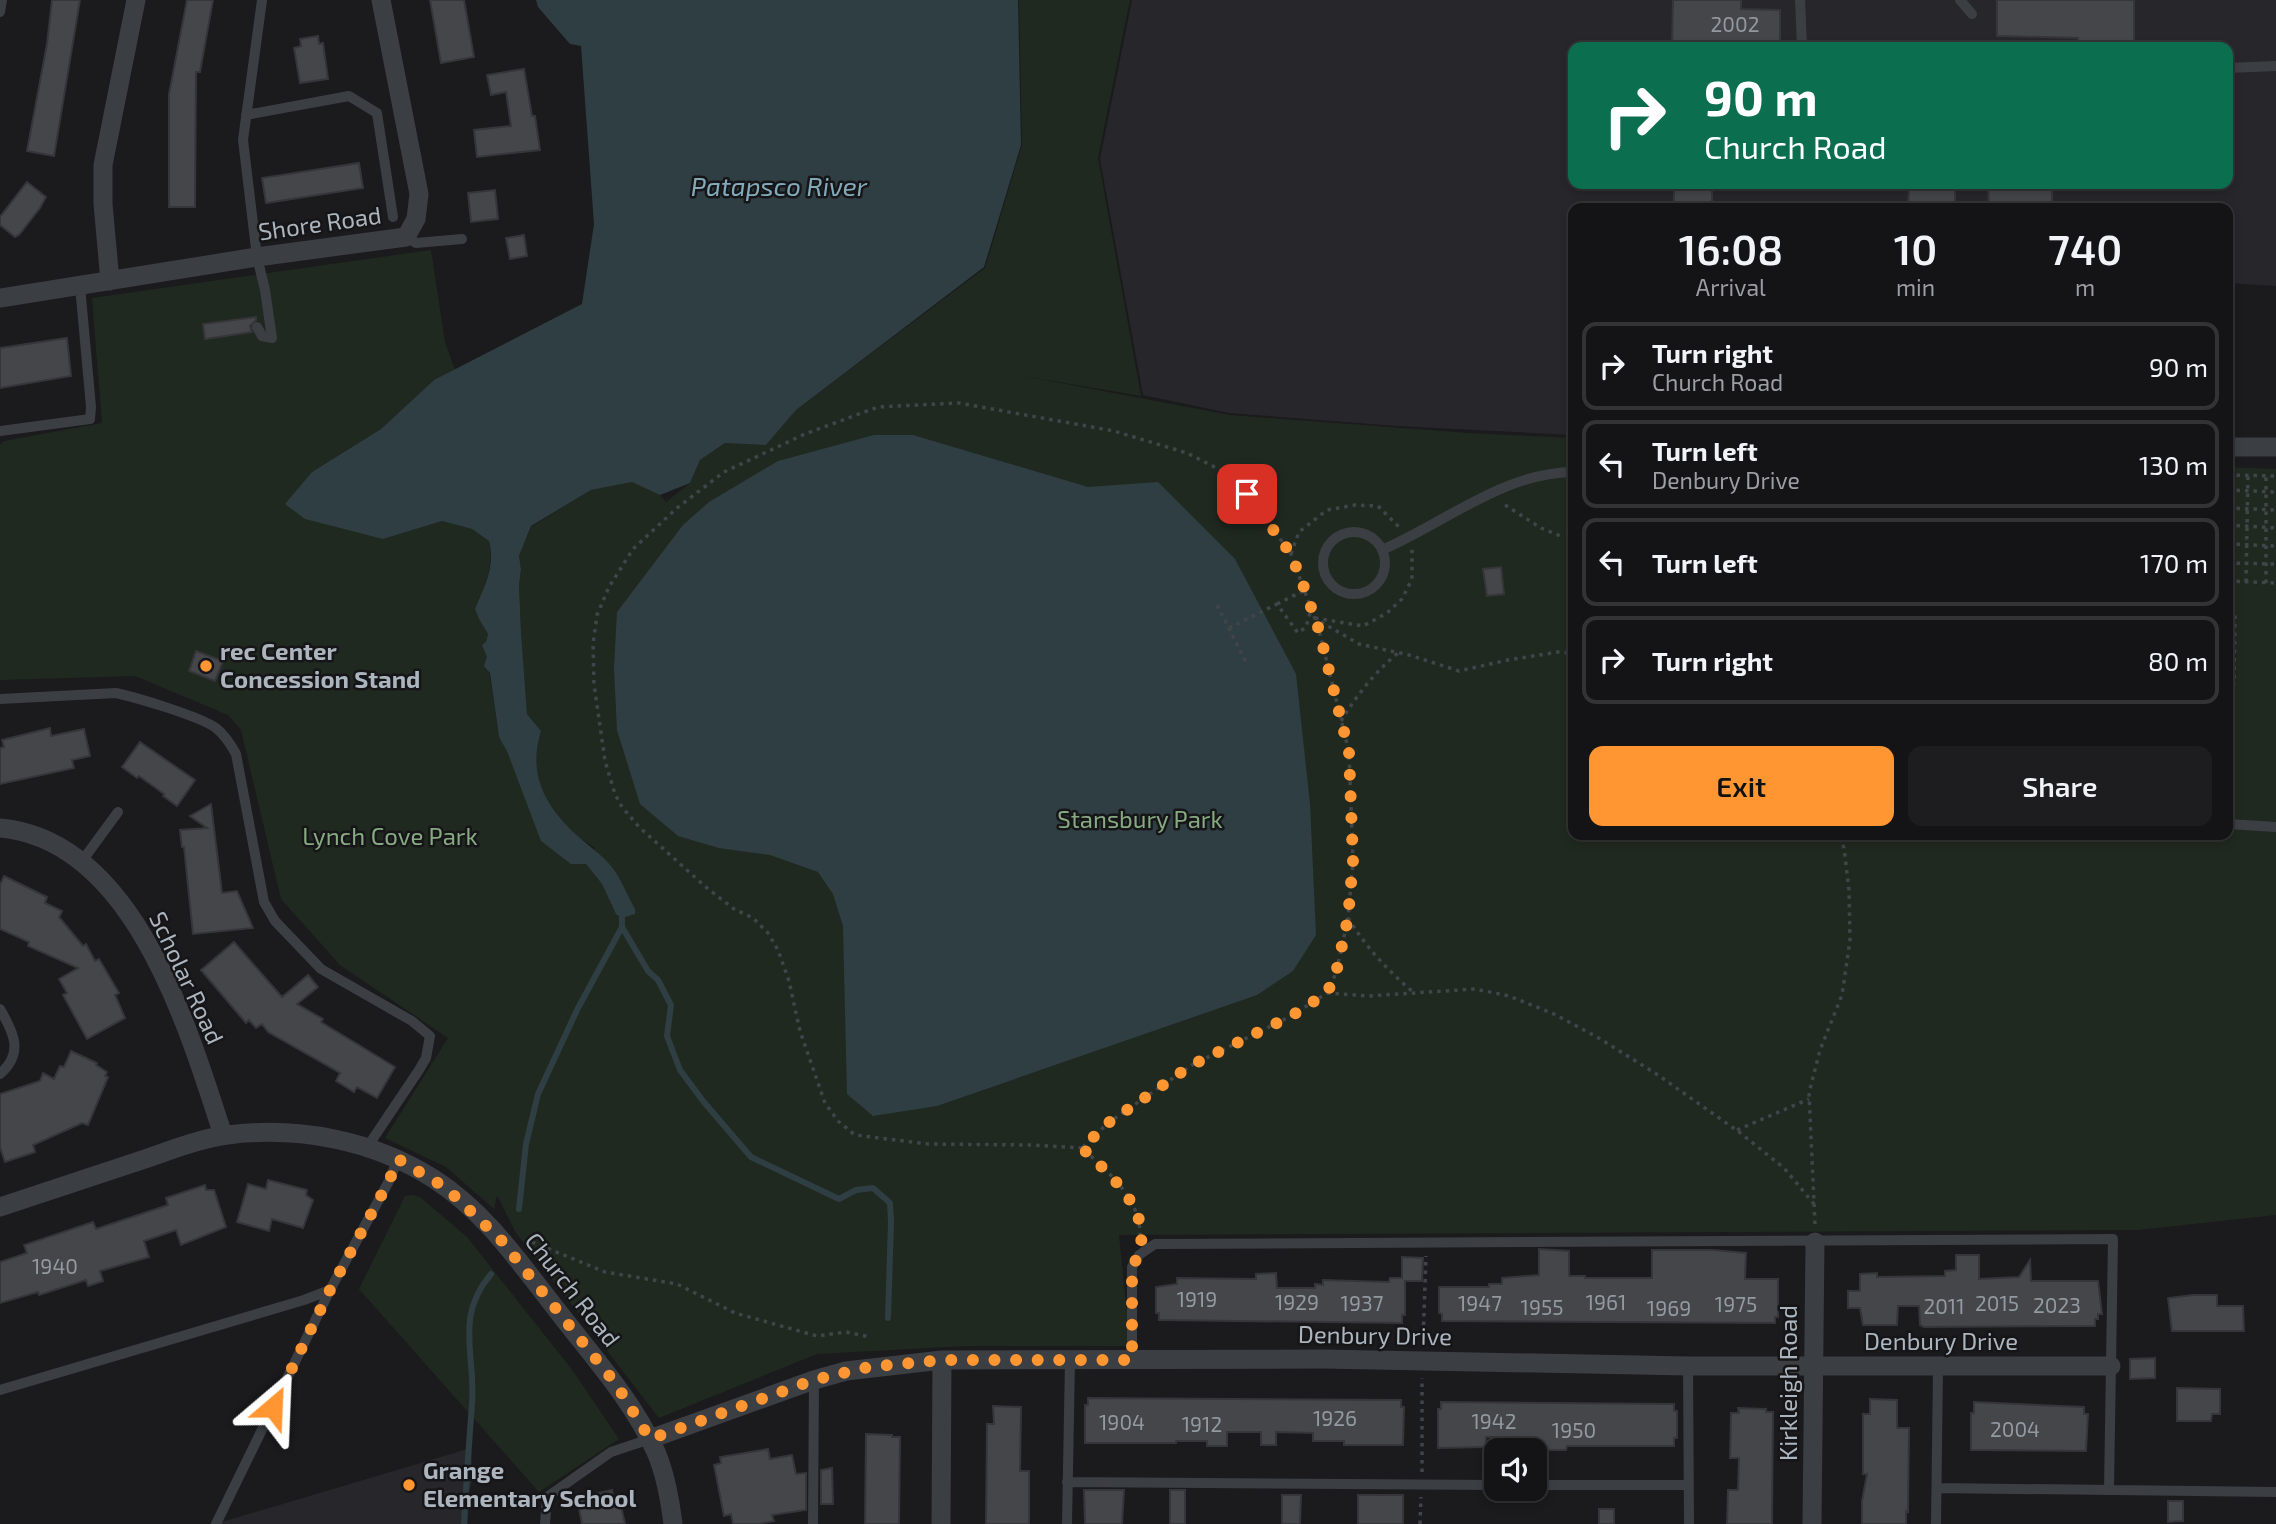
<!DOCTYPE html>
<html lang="en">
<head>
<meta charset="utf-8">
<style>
	body { margin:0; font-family:"Exo 2",sans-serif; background:#1d1d1f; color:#f1f3f6; height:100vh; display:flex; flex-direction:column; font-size:26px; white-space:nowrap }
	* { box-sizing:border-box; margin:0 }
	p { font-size:23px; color:#9d9ea1 }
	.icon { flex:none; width:38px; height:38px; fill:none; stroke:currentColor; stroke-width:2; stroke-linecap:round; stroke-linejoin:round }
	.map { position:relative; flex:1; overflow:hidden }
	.drawer { position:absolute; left:1568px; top:203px; width:665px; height:637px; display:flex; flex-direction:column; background:#141416; border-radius:14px; box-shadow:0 4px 10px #0003,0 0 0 2px #333335 }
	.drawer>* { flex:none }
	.guide { position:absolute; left:1568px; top:42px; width:665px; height:147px; border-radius:14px; box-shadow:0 4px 10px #0003,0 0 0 2px #333335; background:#0b6e4f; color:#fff; overflow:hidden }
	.controls { position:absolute; left:1484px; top:1438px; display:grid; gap:14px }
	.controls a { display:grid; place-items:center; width:63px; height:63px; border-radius:14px; background:#141416; box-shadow:0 4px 10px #0003,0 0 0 2px #333335; font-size:35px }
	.pin { position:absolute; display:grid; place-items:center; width:60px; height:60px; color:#fff; margin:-30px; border-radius:14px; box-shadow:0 4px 10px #0006 }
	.me { position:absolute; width:77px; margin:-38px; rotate:26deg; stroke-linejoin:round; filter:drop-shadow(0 0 5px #0008) }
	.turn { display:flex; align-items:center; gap:24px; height:147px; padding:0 21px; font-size:32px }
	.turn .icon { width:91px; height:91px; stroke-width:2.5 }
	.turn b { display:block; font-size:49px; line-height:60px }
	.eta { display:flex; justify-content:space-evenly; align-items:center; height:119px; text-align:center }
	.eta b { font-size:42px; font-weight:600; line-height:49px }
	.button { display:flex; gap:14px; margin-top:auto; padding:14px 21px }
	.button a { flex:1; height:80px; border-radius:14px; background:#ff9631; color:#111; font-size:28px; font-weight:600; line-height:80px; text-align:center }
	.button a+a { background:#1d1d1f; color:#f1f3f6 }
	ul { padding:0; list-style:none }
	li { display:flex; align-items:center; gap:21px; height:88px; margin:0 14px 10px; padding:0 7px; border:4px solid #333335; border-radius:14px }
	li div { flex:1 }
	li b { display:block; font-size:26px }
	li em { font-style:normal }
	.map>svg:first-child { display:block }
	.built { fill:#27272b; fill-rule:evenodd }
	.green { fill:#202920 }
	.water { fill:#2f3e43 }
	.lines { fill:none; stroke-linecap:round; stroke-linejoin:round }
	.stream { stroke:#2f3e43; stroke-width:6 }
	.building { fill:#45464a; stroke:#35353a; stroke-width:2 }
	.path { stroke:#41454a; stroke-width:3.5; stroke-dasharray:3.5 5; stroke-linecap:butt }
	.service { stroke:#3b3e43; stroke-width:10 }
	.minor { stroke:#3b3e43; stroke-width:19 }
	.route { stroke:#ff9631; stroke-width:12; stroke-dasharray:0 21.6 }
	.poi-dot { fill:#ff9631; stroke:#161619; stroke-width:2.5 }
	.labels { text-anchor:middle; stroke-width:5; stroke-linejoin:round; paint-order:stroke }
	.number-label { font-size:21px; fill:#9299a1 }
	.street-label { font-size:24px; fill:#acb5be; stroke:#161619 }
	.poi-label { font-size:24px; font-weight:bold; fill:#acb5be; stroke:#161619; text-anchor:start }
	.park-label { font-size:24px; fill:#87aa82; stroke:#161619 }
	.water-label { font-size:26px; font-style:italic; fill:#82aabb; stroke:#161619 }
</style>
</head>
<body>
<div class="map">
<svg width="2276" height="1524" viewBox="0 0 2276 1524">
	<rect width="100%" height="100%" fill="#1b1b1d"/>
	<path class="built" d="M1132 0H2276V286L2228 283V208H1573V435L1397 426 1229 413 1143 395 1100 159ZM1573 47H2228V184H1573Z
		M471 1448 473 1476 469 1494 468 1524H215Z"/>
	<path class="green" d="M1019 0H1130L1098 158 1141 396 1018 375 1230 415 1469 433 1573 438V835H2228V467L2276 469V1215L2138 1230 1119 1235 1130 1346H966L817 1354 659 1418 516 1233 497 1195 494 1209 446 1167 385 1138 448 1038 340 965 281 899 241 730 228 715 135 676 0 680V445L4 441 102 423 92 298 431 250 445 342 455 370 434 380 381 429 312 472 383 539 442 521 472 529 489 541C495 567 484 585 475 609L479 619 488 634 486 642 487 657 499 737 585 863 602 884 616 914 594 847 581 839 555 814 540 787 536 768V747L541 731 527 714 521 632 519 585 521 569 519 556 531 527 591 490 632 482 660 495 666 502 690 483 700 460 725 443 766 445 796 410 985 268 1022 145Z
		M413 1195 420 1197 467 1237 573 1371 619 1439 539 1492 359 1289 405 1196Z"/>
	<path class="water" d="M536 0H1018L1021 145 984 267 796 410 766 445 725 443 700 460 690 483 660 495 632 482 591 490 531 526 519 556 521 569 519 585 521 632 527 714 541 731C527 775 546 808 579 837 590 847 601 854 611 866 621 878 627 895 635 909V914L622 918 616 914 602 884 586 864H571L541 841 507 751 499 737 490 673 484 666 487 657 482 645 486 642 488 634 479 619 475 609C484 586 496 567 489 541L472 529 442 521 383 539 305 519 285 504 312 472 381 429 434 380 582 304 594 224 581 46 570 44 538 7Z
		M874 435H913L1088 487 1158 482 1235 559 1296 674 1310 804 1316 935 1293 971 1257 995 937 1106 873 1116 847 1094 843 926 833 894 818 872 770 855 719 848 678 836 640 804 617 730 614 669 617 612 683 525 709 502 778 461Z"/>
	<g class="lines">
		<path class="stream" d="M622 927 648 971 658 980 671 1005 667 1036 680 1070 703 1101 751 1157 839 1199 856 1190 873 1188 890 1203 891 1222 888 1318
			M519 1209 526 1144 538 1094 578 1008 622 927V918
			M464 1524C466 1484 469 1444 472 1404 476 1355 454 1317 491 1274"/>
	</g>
	<path class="building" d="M52 0H80L54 156 27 151 47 44Z
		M187 0H213L200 72H196L195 207H169V94Z
		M430 0H464L474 57 441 63Z
		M1673 0H1741V9L1780 10V47H1672Z
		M1997 0H2134V46L2078 47V38L1997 36Z
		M318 36 319 44 323 43 328 79 300 83 294 48 301 46 300 39Z
		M524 69 532 116H535L540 150 477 157 474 130 511 126 506 92 491 95 487 75Z
		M359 163 363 188 266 203 262 178Z
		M27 182 46 197 40 208 19 235 15 237 0 225V217Z
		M1674 184H1712V208H1674Z
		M1988 184H2052V208H1989Z
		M1909 188 1955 190V208H1908Z
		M495 190 498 219 471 222 468 193Z
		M524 235 527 256 510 259 506 238Z
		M256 317V320L250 326 252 332 205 339 203 324Z
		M67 338 71 376 0 388V348Z
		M1501 567 1504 594 1487 596 1483 569Z
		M196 651 223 661 215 681 189 671Z
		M50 728 51 736 84 729 90 756 72 760 74 768 0 784V748L4 747 2 740Z
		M140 742 195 780 177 806 163 796 164 794 139 776 137 778 122 767Z
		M211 804 222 893 237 891 253 928 193 934 184 847H182L180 830 207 828 190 816Z
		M4 876 47 897 45 903 62 911 59 917 83 946 86 944 95 961 99 959 119 993 115 995 125 1018 87 1039 63 995 67 993 59 979 78 968 28 946 29 942 0 929V885Z
		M234 942 282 997 308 975 318 987 297 1004 323 1019 321 1022 395 1067 377 1098 357 1087 354 1092 336 1081 340 1073 268 1032 262 1024 256 1028 249 1020 246 1023 201 970Z
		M71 1051 97 1063 96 1065 107 1072 105 1076 108 1077 88 1125 82 1123 33 1145 35 1152 5 1162 0 1147V1094L40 1081 43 1073 54 1079 60 1066 64 1067Z
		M268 1180 307 1190 306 1195 313 1200 303 1228 272 1219 269 1231 237 1222 248 1184 266 1189Z
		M205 1185 206 1190H214L226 1227 181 1245 176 1230 144 1241 149 1257 100 1271 103 1281 88 1286 86 1280 39 1295 38 1292 0 1303V1262L27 1253 24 1245 93 1222 96 1229 168 1205 166 1198Z
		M1539 1249 1569 1251V1276H1585V1278H1652V1250H1713L1746 1253 1745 1279H1778V1317H1775V1323L1442 1321V1314L1439 1313V1287H1489V1284H1502V1278L1539 1275Z
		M1956 1255H1979V1279L2019 1277 2030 1260 2031 1281H2098L2102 1314H2098V1319H2095V1326L1924 1327 1920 1325 1919 1306H1898L1897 1325H1863L1860 1308H1848V1291H1860V1274L1877 1273V1277L1945 1276V1271L1956 1270Z
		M1402 1257 1423 1258 1422 1281H1405V1315H1402V1323L1159 1320V1313H1156V1287L1177 1284V1278L1256 1279V1274L1276 1273 1277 1288H1315V1284L1323 1285V1280L1389 1282 1390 1278H1402Z
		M2193 1295H2217V1306H2243L2244 1331H2172L2168 1298Z
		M2155 1358V1378L2130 1379V1359Z
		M2177 1388 2220 1389V1414H2212L2211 1421H2177Z
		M1088 1398 1401 1400V1407H1404L1403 1445H1344V1441H1313V1433L1276 1432V1445H1261V1432H1227V1446H1207V1441H1176V1443H1085V1405H1088Z
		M1870 1399 1897 1400V1428H1909L1908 1512 1906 1511V1524H1862V1501L1867 1474H1863V1414H1870Z
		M1441 1402 1674 1404V1411H1677V1438H1674V1446H1567L1566 1450H1532V1447H1516V1437H1486V1447L1438 1448V1409H1441Z
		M1974 1402 2084 1407V1414H2088L2086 1451 1971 1450V1413H1974Z
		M993 1406 1021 1407 1020 1471H1029V1524H986L987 1424H994Z
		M1738 1408 1766 1409V1412H1773L1772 1524H1727L1728 1490H1738L1739 1458H1730L1731 1413H1739Z
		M866 1434 892 1435V1437H900L899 1524H865Z
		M768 1449 770 1459 792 1455 796 1474 806 1473V1510L772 1515 774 1521 758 1524H733L731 1514 724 1516 714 1465 721 1463 720 1457Z
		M832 1468 833 1504H821V1470Z
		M612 1490 615 1507 621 1506 625 1524H582L577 1498Z
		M1084 1490H1124L1122 1524H1085Z
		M1170 1490H1185V1524H1170Z
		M1282 1495H1301L1300 1524H1282Z
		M1358 1495H1403V1524H1358Z
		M2168 1501H2183V1521L2168 1522Z
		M1599 1509H1614V1524H1599Z"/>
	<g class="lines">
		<path class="path" d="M2228 475 2276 476
			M2228 490 2276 492
			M1505 505 1541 528 1563 537
			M2228 508 2276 510
			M2228 525 2276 528
			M2228 544 2276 546
			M1291 554 1299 532 1327 510 1355 505 1378 506 1400 528
			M2228 563 2276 564
			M2228 581 2276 583
			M2246 582 2248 475
			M2266 583V476
			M1277 604 1305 590
			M1217 605 1246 662
			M2228 614H2235L2234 684H2228
			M1315 618 1363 626 1387 613 1402 599 1412 579V549
			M1321 622 1359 644 1409 655 1459 671 1508 660 1558 652 1573 653
			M1229 628 1277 604 1298 633 1306 627 1311 610
			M1341 721C1357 695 1374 673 1398 653
			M1348 918C1366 947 1387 970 1413 992
			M1327 993 1368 996 1475 989 1509 996 1554 1014 1597 1037 1658 1075 1739 1132 1784 1168 1814 1204
			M1737 1130 1809 1099
			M1082 1148 1030 1145 928 1144 855 1135 838 1121 825 1103 800 1031 789 981 778 950 768 933 753 918 734 909 707 888 639 827 622 807 615 794 605 761 594 684 593 644 597 615 609 587 633 549 677 508 724 472 805 434 878 407 959 403 1114 431 1187 453 1234 477 1260 511 1291 554 1319 630 1349 752 1353 861 1348 918 1336 973 1327 993 1291 1016 1192 1065 1108 1123 1082 1148C1108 1172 1142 1199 1140 1238
			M1815 1224 1809 1093 1820 1050 1842 995 1850 940 1849 890 1844 848 1839 835
			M532 1242 605 1272 677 1284 735 1313 817 1336 846 1332 870 1337
			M1423 1342 1426 1256
			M1422 1472V1378
			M1420 1524 1421 1497"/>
		<path class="service" d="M1800 0 1802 47
			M1960 0 1972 14
			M0 12 2 0
			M2228 68 2276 66
			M246 115 349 96 377 113 393 217
			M406 237 416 243 462 239
			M257 327 262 336 272 338 265 290 257 257 243 140 262 0
			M0 431 90 419 91 407 80 286
			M1323 563a31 31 0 1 1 62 0a31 31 0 1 1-62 0Z
			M1382 550C1445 523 1502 473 1573 472
			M0 699 116 693C138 698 199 716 216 728 225 735 230 743 236 754L264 902 275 921 321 969 412 1021 430 1036 426 1058 419 1070 368 1146
			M2228 824 2276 827
			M82 861 118 812
			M0 1009C14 1033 24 1053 0 1074
			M1132 1360V1267L1139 1255 1155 1244 2113 1239 2109 1490
			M1688 1366 1689 1524
			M0 1390 304 1300 330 1290
			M1067 1482 1496 1485
			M1535 1485H1689
			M1937 1488 2276 1492
			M216 1524 330 1290 389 1181 398 1159
			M545 1524 547 1497 611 1452 650 1439
			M813 1524 814 1380
			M1067 1524 1070 1360
			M1936 1524 1938 1367"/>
		<path class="minor" d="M110 281 103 204V165L136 0
			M0 298 257 257 406 237 416 219 419 194 381 0
			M2228 447H2276
			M0 828C134 840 188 1028 223 1135
			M0 1207C48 1191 97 1175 145 1159 171 1150 199 1139 227 1135 298 1126 373 1140 434 1179 486 1212 522 1266 560 1314 594 1358 633 1401 656 1452 666 1475 670 1500 673 1524
			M650 1439 814 1380 846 1371 942 1360 1323 1359 1688 1366H2111
			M941 1524 942 1360
			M1812 1524 1815 1242"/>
	</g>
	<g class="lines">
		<path class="route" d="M273 1407 330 1290 389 1181 398 1159 446 1188 501 1240 616 1384 650 1439 814 1380 869 1367 942 1360H1132V1267C1162 1219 1114 1178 1082 1148L1108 1123 1192 1065 1291 1016 1327 993 1336 973 1348 918 1353 861 1349 752 1319 630 1305 590 1291 554 1247 494"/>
	</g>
	<g class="poi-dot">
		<circle cx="206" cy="666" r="7"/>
		<circle cx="409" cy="1485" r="7"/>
	</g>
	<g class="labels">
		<g class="number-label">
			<text x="1735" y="32">2002</text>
			<text x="55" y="1274">1940</text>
			<text x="1197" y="1307">1919</text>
			<text x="1297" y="1310">1929</text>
			<text x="1606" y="1310">1961</text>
			<text x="1362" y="1311">1937</text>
			<text x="1480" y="1311">1947</text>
			<text x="1997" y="1311">2015</text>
			<text x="1736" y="1312">1975</text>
			<text x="2057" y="1313">2023</text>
			<text x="1944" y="1314">2011</text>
			<text x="1542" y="1315">1955</text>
			<text x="1669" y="1316">1969</text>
			<text x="1335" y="1426">1926</text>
			<text x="1494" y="1429">1942</text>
			<text x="1122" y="1430">1904</text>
			<text x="1202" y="1432">1912</text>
			<text x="2015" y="1437">2004</text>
			<text x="1574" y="1438">1950</text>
		</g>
		<g class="street-label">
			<text transform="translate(320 224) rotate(-8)" y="8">Shore Road</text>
			<text transform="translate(186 978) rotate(65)" y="8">Scholar Road</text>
			<text transform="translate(572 1290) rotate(52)" y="8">Church Road</text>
			<text transform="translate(1375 1336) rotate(1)" y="8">Denbury Drive</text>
			<text x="1941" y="1350">Denbury Drive</text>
			<text transform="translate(1789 1383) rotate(-90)" y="8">Kirkleigh Road</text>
		</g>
		<g class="poi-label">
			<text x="220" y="660">rec Center<tspan x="220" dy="28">Concession Stand</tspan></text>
			<text x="423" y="1479">Grange<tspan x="423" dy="28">Elementary School</tspan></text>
		</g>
		<g class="park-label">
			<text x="1140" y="828">Stansbury Park</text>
			<text x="390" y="845">Lynch Cove Park</text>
		</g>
		<g class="water-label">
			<text x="779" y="196">Patapsco River</text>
		</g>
	</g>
</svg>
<div class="controls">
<a><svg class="icon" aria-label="sound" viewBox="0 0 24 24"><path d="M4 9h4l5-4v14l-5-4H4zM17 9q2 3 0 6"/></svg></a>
</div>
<div class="pin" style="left:1247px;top:494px;background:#d93025"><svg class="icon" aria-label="arrive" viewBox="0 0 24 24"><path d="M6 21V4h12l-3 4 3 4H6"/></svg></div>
<svg class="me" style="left:273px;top:1407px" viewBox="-20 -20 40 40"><path d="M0-17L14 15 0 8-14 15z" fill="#ff9631" stroke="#fff" stroke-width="4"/></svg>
<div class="guide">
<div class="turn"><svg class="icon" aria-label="right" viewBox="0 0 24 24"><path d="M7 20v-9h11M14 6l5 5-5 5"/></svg><div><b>90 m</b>Church Road</div></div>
</div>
<section class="drawer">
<div class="eta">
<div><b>16:08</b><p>Arrival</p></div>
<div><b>10</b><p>min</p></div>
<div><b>740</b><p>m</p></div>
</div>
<ul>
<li><svg class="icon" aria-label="right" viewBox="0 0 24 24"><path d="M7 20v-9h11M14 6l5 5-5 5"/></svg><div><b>Turn right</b><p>Church Road</p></div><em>90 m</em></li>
<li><svg class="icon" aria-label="left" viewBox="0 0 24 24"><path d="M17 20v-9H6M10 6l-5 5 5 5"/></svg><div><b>Turn left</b><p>Denbury Drive</p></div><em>130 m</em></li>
<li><svg class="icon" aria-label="left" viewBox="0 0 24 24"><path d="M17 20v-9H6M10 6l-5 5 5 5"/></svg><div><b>Turn left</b></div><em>170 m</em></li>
<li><svg class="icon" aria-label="right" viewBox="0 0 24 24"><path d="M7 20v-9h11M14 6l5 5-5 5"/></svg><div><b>Turn right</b></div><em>80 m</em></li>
</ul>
<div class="button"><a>Exit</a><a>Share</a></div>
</section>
</div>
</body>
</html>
